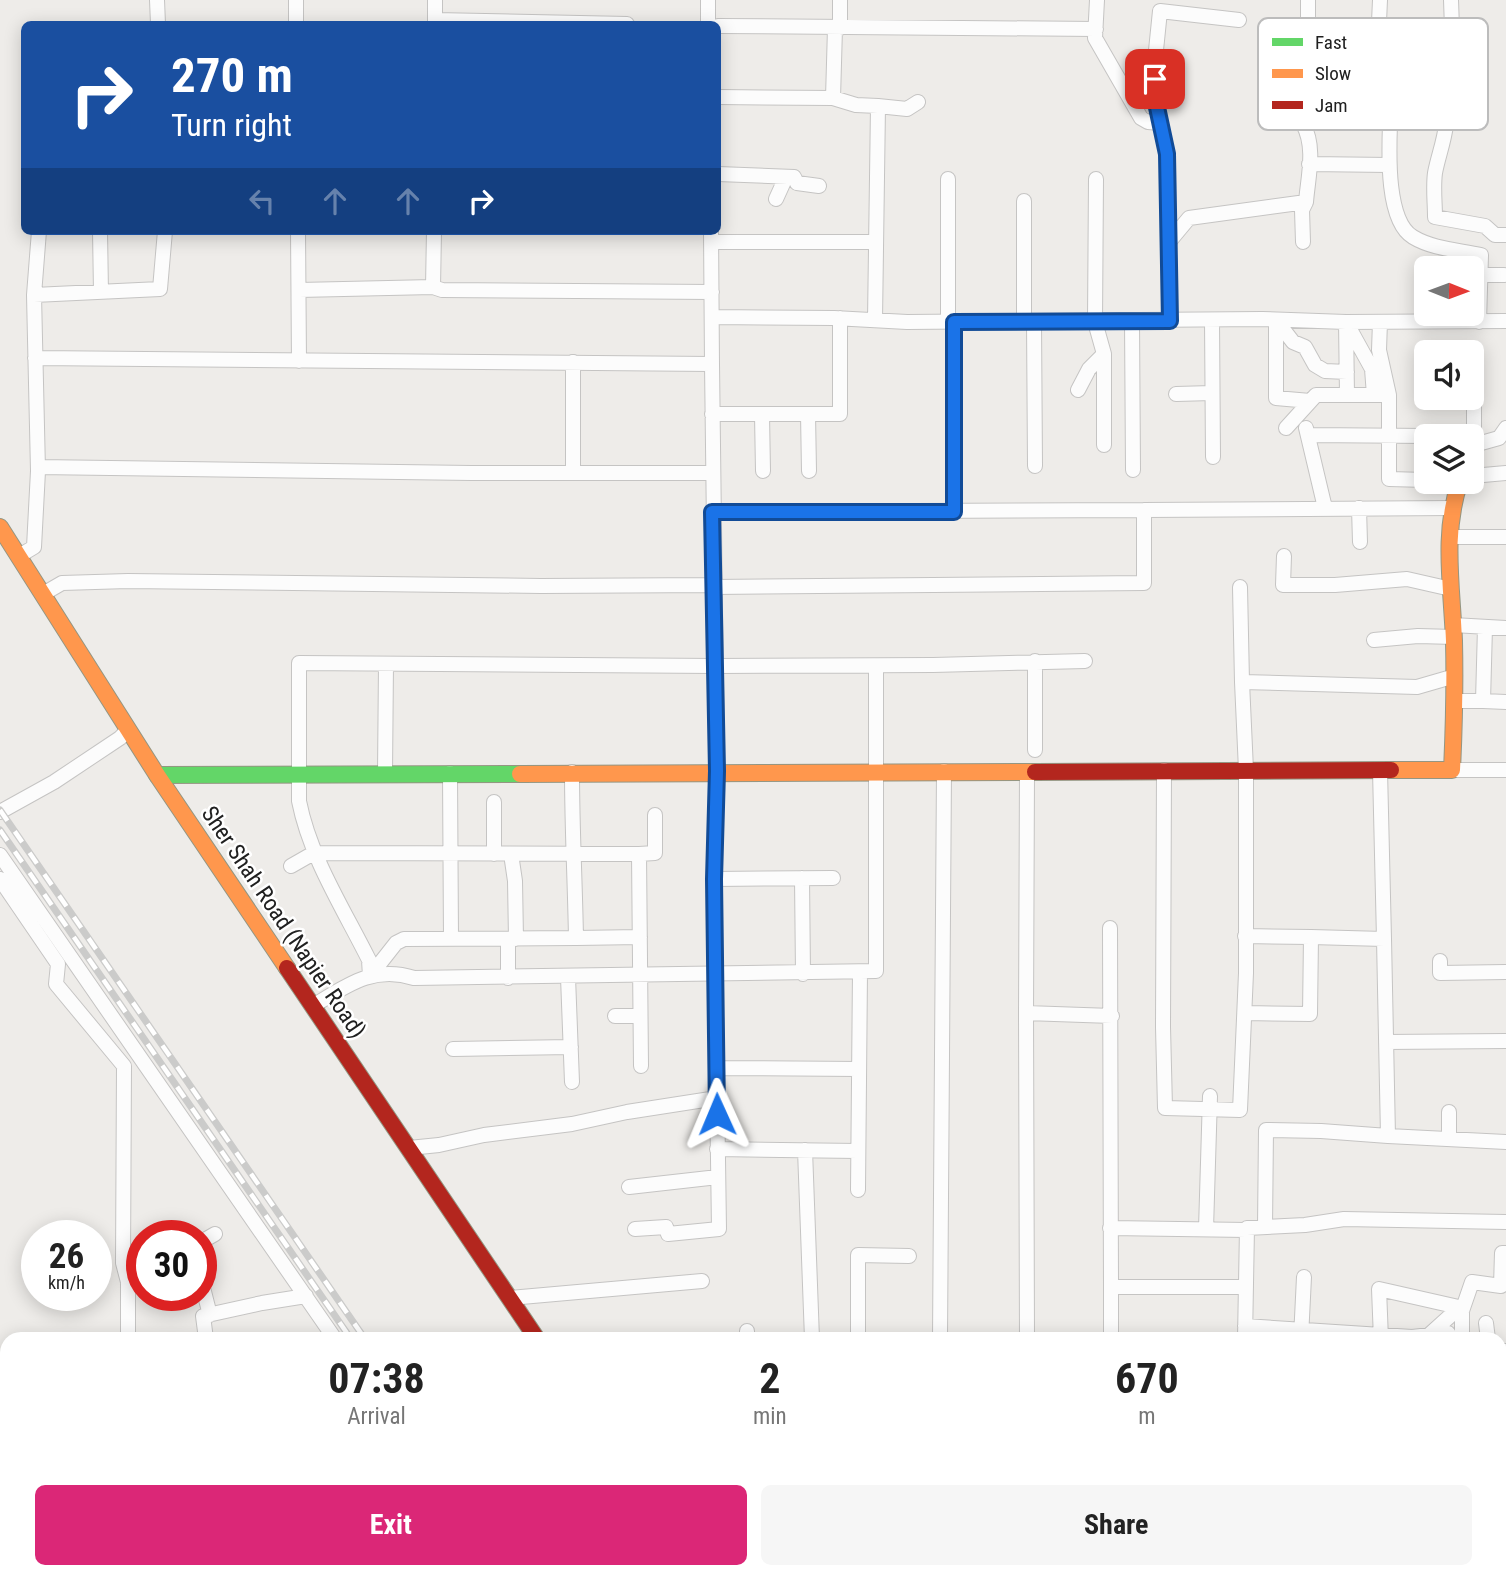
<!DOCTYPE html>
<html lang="en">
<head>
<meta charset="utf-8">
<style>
	body { margin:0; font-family:"Roboto Condensed",sans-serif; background:#f6f6f6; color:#222; height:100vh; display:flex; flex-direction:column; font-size:26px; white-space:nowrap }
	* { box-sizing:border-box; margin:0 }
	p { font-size:23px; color:#767676 }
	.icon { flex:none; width:38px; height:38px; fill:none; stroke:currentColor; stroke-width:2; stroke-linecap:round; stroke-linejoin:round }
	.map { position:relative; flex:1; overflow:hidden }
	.sheet { position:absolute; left:0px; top:1332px; width:1507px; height:247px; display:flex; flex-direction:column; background:#fff; border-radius:21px 21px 0 0; box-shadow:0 4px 18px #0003 }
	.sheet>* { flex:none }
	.hud { position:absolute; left:21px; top:21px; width:700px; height:214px; border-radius:10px; box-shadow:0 4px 18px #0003; background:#1a4fa0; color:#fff; overflow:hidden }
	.needle { width:46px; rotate:91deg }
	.buttons { position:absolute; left:1414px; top:256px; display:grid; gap:14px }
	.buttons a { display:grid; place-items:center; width:70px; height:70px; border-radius:10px; background:#fff; box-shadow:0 4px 18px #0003; font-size:35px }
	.speed { position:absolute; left:21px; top:1220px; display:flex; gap:14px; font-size:35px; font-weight:700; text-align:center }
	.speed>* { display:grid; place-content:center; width:91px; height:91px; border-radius:50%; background:#fff; box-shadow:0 4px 18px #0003; line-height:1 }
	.speed small { font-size:18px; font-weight:400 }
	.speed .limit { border:10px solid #d22; background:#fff; color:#111 }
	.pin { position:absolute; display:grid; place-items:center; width:60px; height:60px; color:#fff; margin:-30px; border-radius:14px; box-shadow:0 4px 10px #0006 }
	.me { position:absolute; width:77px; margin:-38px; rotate:359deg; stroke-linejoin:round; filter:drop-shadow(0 0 5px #0008) }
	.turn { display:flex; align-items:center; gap:24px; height:147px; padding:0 35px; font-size:32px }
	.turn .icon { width:91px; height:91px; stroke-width:2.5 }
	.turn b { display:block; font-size:49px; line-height:60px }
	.lanes { display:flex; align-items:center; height:66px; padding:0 35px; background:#0003; justify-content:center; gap:35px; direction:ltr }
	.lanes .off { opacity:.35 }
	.eta { display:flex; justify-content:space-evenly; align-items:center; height:119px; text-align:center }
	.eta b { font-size:42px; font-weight:700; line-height:49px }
	.button { display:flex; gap:14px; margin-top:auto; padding:14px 35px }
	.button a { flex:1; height:80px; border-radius:10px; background:#db2777; color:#fff; font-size:28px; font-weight:700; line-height:80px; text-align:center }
	.button a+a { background:#f6f6f6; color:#222 }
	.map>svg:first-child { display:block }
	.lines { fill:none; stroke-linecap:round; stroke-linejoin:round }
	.street-casing { stroke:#c5c4c3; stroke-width:16 }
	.fast-casing { stroke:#949682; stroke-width:18 }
	.slow-casing { stroke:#949682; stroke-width:18 }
	.jam-casing { stroke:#949682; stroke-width:18 }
	.street { stroke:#fcfcfc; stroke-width:14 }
	.fast { stroke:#63d668; stroke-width:16 }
	.slow { stroke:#ff974d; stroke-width:16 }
	.jam { stroke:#b3261e; stroke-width:16 }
	.rail-casing { stroke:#cbcbca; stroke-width:7 }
	.rail { stroke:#fff; stroke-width:4.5; stroke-dasharray:13; stroke-linecap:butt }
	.route-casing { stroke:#114b97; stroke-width:18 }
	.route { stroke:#1a73e8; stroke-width:12 }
	.labels { text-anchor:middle; stroke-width:5; stroke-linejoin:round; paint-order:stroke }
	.street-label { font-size:23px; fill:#202020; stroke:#fff }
	.key { fill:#fff; stroke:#bcbcbc; stroke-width:2 }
	.key-label { font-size:19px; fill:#202020 }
</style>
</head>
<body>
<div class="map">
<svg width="1506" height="1578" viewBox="0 0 1506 1578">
	<rect width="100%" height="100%" fill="#eeece9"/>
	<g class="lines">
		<defs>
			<path id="street" d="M157 0 158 24
				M435 0V24
				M708 0V24
				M840 0V28
				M1097 0 1095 38 1141 118 1148 122 1160 123
				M1308 0V31L1375 30 1379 22 1380 0
				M1451 0C1453 42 1452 84 1446 125 1444 142 1438 157 1435 173 1433 187 1435 203 1435 217L1485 226 1495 235H1506
				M435 20 627 24
				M296 24V0
				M718 26 1096 29
				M718 97 833 98 856 105 878 106
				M833 98 835 28
				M1390 124C1389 152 1386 221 1413 237 1433 249 1458 250 1481 255L1479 322
				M1309 164 1389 165
				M718 174 794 177 797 183 819 186
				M1096 179 1095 322 1104 354V445
				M776 199 786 177
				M1024 201V322
				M100 231 101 292
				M298 231 299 361
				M434 231 433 287 442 290 712 292
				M711 242H876
				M1169 242 1189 218 1306 202
				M1303 242 1302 210 1306 202C1308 177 1316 147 1303 124L1308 28
				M1480 275H1504
				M299 290 433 287
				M34 295 160 289 165 231
				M712 317 834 318 907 322 1262 319 1346 322 1372 369 1374 395
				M875 320 878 106 907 109 918 102
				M1212 320 1213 457
				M1276 320V398L1310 401
				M1276 320 1293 342 1305 347 1315 365 1325 371 1347 372
				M1132 321 1133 470
				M1170 321 1167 154 1155 98V60L1160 11 1239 20
				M948 322V179
				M954 322V512
				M1034 322 1035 466
				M1380 322 1379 350 1389 395
				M35 358 712 364 711 231
				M573 362V473
				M712 364 717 771 714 879
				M1078 390 1089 369 1104 354
				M1176 394 1212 393
				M1347 395 1346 322 1506 321
				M1474 405V474
				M712 414H840V318
				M808 414 809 471
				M762 415 763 471
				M1286 428 1316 395H1389V479L1426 480
				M1306 428 1325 508
				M1309 435 1426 436
				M1474 445 1499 438 1506 428
				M38 467 471 473H712
				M1472 476 1506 473
				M1359 508 1360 542
				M1144 510 1453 508
				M712 512 1144 510V583L713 587
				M1450 537H1506
				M19 556 34 547 38 471 34 295 39 231
				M1284 556 1283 585H1335L1407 579 1451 589
				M1240 587 1242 682 1417 687 1455 676
				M43 594 62 583 128 581 541 586 713 585
				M1453 625 1506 628
				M1374 640 1418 636 1454 637
				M1455 701H1483L1485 627
				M1483 701 1506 702
				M1035 750V661
				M1164 770 1163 1027 1165 1108 1240 1110 1246 973V770L1242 682
				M1452 770H1506
				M572 772C572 828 575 882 576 938L640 937
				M385 773 386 664
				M450 773 451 939
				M494 802V854
				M0 812 54 782 120 738 128 730
				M511 854 515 881 516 939
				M0 855 335 1339
				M291 866 312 854 319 853 639 854
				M802 878 803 974
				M0 879 58 964 56 984 124 1066 123 1263 128 1282V1339
				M1110 928 1111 1287
				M1311 937 1384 939 1380 770
				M508 940V978
				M1440 961V973L1506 972
				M370 976 369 960C343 908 310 857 299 801V663L715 666 933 665 1085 661
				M370 976 396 943 404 939 576 938
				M568 977 572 1082
				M313 1006C346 986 373 965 414 978L876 971V666
				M1026 1013 1027 771
				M1245 1013 1310 1014 1311 937 1245 936
				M615 1016H640
				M1386 1042 1506 1041
				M453 1049 571 1047
				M641 1066 639 854 655 853V815
				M717 1068 859 1069
				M1449 1112V1139
				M1388 1136 1506 1142
				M409 1148 439 1145 484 1135 572 1124 627 1112 717 1098
				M717 1149 858 1151
				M805 1150 812 1339
				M629 1187 718 1177
				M858 1190 860 972
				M1265 1227 1266 1130 1321 1131 1388 1136 1384 939
				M1110 1228 1247 1230
				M635 1229 666 1227 668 1234 719 1229 714 879 833 878
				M1206 1229 1210 1096
				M201 1242 215 1234
				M201 1280 210 1315
				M510 1298 702 1281
				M1486 1323 1488 1339
				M1245 1326 1412 1337 1448 1333 1452 1339
				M747 1331V1339
				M1429 1335 1450 1316
				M1301 1338 1304 1277
				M206 1339 203 1316 262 1303 306 1296
				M858 1339V1255L909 1256
				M940 1339 944 771
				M1027 1339 1026 1013 1112 1016
				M1111 1339V1287H1246
				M1245 1339 1247 1228 1305 1225 1344 1219 1506 1222
				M1381 1339 1379 1289 1463 1308
				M1462 1339V1311L1472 1282 1501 1286 1502 1253H1506
				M1500 1352 1506 1351
				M0 1454 7 1453
				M1500 1522H1506
				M346 1572 352 1578
				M400 1572 407 1578
				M493 1572 497 1578
				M1206 1572 1207 1578
				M1285 1572V1576
				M53 1578V1572
				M301 1578V1572
				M1340 1578V1572
				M1381 1578V1572
				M1449 1578V1572"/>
			<path id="fast" d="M157 775 520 774"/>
			<path id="slow" d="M0 527 157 775 287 968
				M1391 770H1452C1454 727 1455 684 1454 641 1452 587 1442 533 1460 481
				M520 774 1035 772
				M696 1572 701 1578"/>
			<path id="jam" d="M1035 772 1391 770
				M287 968 537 1339"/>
		</defs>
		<use href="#street" class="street-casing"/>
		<use href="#fast" class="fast-casing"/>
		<use href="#slow" class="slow-casing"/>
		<use href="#jam" class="jam-casing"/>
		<use href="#street" class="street"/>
		<use href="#fast" class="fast"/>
		<use href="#slow" class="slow"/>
		<use href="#jam" class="jam"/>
		<defs>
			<path id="rail" d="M0 810 365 1339
				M0 830 351 1339
				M512 1572 516 1578
				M526 1572 530 1578"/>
		</defs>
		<use href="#rail" class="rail-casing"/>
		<use href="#rail" class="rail"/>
	</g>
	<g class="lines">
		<defs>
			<path id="route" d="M717 1114 714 879 717 771 712 512H954V322L1170 321 1167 154 1155 98V79"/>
		</defs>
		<use href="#route" class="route-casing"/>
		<use href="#route" class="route"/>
	</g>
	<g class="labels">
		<g class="street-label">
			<text transform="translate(284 922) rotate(56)" y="8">Sher Shah Road (Napier Road)</text>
		</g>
	</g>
	<rect x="1258" y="18" width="230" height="112" rx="10" class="key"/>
	<rect x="1272" y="38" width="31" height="8" fill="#63d668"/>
	<rect x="1272" y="69" width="31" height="9" fill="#ff974d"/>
	<rect x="1272" y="101" width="31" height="8" fill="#b3261e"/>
	<g class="key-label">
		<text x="1315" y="49">Fast</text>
		<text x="1315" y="80">Slow</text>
		<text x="1315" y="112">Jam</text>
	</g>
</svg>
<div class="buttons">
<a><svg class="needle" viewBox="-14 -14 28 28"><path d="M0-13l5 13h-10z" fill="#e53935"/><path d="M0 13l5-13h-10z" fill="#767676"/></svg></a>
<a><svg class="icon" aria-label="sound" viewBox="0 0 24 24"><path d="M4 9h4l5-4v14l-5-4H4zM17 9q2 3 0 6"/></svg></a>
<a><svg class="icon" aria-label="layers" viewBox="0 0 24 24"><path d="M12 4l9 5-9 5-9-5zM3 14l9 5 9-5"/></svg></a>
</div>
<div class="speed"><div>26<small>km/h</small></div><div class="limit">30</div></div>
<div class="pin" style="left:1155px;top:79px;background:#d93025"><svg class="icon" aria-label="arrive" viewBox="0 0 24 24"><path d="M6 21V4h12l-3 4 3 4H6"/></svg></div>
<svg class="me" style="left:717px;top:1114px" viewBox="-20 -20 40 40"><path d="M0-17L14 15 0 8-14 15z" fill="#1a73e8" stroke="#fff" stroke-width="4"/></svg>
<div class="hud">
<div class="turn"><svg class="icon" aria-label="right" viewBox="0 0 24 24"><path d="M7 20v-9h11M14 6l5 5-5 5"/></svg><div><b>270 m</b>Turn right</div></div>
<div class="lanes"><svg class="icon off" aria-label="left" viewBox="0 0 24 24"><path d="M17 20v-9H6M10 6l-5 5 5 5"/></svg><svg class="icon off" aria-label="ahead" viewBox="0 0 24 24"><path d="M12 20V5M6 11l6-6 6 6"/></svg><svg class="icon off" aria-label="ahead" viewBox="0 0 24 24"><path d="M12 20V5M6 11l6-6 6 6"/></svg><svg class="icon" aria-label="right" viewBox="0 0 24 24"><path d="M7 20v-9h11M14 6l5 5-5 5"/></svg></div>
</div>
<section class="sheet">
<div class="eta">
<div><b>07:38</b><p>Arrival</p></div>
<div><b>2</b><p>min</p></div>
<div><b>670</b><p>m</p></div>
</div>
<div class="button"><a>Exit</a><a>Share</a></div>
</section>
</div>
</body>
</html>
